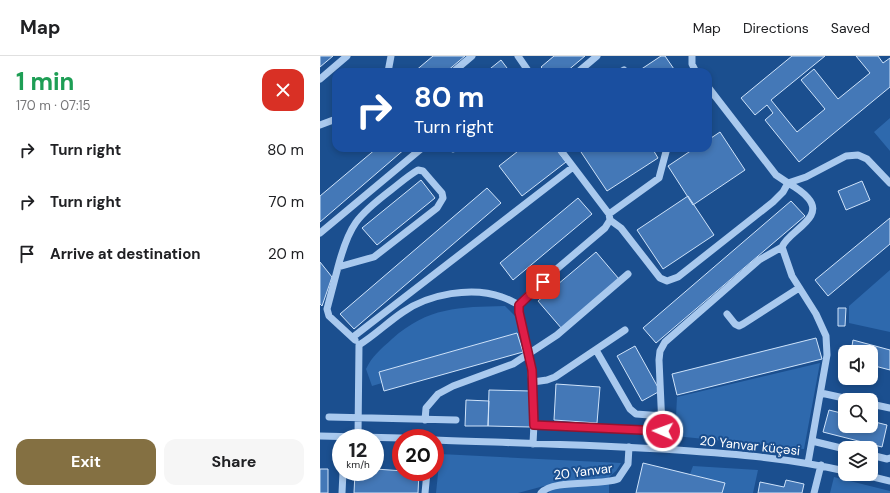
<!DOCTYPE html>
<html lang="en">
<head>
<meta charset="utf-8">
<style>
	body { margin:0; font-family:"DM Sans",sans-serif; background:#f6f6f6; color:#202124; height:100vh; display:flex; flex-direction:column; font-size:15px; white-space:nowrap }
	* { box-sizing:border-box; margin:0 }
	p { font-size:13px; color:#757577 }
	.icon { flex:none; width:22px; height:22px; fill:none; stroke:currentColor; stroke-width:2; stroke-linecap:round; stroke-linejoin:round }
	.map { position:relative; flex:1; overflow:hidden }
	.drawer { display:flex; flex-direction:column; background:#fff; width:320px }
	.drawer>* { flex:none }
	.top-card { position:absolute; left:12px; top:12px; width:380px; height:84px; border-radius:12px; box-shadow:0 2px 6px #0003; background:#1a4fa0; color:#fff; overflow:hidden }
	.buttons { position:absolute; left:518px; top:289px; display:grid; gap:8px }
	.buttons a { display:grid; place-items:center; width:40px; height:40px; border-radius:8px; background:#fff; box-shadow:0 2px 6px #0003; font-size:20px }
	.speed { position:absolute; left:12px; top:373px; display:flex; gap:8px; font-size:20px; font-weight:700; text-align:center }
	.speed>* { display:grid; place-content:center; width:52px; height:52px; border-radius:50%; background:#fff; box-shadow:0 2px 6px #0003; line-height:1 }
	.speed small { font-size:10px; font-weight:400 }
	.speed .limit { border:6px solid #d22; background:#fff; color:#111 }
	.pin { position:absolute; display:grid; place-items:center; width:34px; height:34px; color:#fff; margin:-17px; border-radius:8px; box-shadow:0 2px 6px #0006 }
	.me { position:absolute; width:44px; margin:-22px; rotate:272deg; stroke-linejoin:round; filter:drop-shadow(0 0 3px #0008) }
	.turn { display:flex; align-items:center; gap:14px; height:84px; padding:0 16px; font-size:18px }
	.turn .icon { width:52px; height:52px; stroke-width:2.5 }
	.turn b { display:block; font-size:28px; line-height:34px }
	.round { display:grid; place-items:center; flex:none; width:42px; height:42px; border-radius:12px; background:#f6f6f6 }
	.summary { display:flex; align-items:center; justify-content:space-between; height:68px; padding:0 16px }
	h1 { font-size:24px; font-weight:700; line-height:30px; color:#1e9e55 }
	.action { display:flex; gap:8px; margin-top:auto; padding:8px 16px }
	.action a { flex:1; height:46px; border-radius:12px; background:#847042; color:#fff; font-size:16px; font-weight:700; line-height:46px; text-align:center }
	.action a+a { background:#f6f6f6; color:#202124 }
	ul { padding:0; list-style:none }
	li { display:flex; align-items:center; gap:12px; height:52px; padding:0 16px }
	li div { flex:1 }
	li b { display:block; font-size:15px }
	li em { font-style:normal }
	header { display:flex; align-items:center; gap:24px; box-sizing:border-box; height:56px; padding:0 20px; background:#fff; border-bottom:1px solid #e0e0e0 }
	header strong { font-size:19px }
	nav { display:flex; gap:22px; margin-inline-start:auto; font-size:14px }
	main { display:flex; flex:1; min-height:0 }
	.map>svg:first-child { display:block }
	.green { fill:#2e69ad }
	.building { fill:#4478b7; stroke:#cfe3fa }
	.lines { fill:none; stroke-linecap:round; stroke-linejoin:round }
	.minor { stroke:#a9c9ee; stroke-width:7 }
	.route-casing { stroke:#92132f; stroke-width:10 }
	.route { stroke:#e11d48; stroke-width:7 }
	.labels { text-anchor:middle; stroke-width:4; stroke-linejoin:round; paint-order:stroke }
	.street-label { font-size:13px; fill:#fff; stroke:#1b4f8f }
</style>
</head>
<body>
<header>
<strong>Map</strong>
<nav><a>Map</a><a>Directions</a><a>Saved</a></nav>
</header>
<main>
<section class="drawer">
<div class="summary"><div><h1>1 min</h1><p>170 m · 07:15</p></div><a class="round" style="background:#d93025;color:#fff"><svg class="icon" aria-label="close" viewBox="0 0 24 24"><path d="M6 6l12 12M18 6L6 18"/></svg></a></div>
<ul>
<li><svg class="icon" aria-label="right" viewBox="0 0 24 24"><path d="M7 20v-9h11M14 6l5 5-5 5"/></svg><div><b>Turn right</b></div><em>80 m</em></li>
<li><svg class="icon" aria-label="right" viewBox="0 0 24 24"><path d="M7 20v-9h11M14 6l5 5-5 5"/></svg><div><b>Turn right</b></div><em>70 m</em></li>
<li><svg class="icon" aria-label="arrive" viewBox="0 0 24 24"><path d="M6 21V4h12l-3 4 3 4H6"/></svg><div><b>Arrive at destination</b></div><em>20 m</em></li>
</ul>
<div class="action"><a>Exit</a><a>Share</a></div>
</section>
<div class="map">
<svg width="570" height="437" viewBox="0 0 570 437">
	<rect width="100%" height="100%" fill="#1b4f8f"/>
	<path class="green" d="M570 62V95L554 76Z
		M570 214V276L529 267V250Z
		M185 250 196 261 209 294 203 296 197 277 59 316 62 327 52 330 46 313C52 300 61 293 72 283 108 251 139 251 185 250Z
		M500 307 484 393 355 380 357 341Z
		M120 398 301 407 296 415 289 421V437H229L230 433 224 430 198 437H116Z
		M373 410 438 414 433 437H402L404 427 370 418Z
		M514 421 570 435V437H510Z"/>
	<path class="building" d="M0 0H13L0 11Z
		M113 0H145L126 16H94Z
		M234 0H265L246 16H226L221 11Z
		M341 0H345L356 16H317Z
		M472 0H505L451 44 477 76 505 53 481 24 494 13 518 43 550 17 536 0H558L563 7 570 2V31L479 106 445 64 453 57 447 49 435 59 421 42Z
		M181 4 190 16H166Z
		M400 76 425 114 373 149 348 110 375 92H388V84Z
		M57 92H86L0 166V140Z
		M202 92H235L246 106 202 140 179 110Z
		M268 92H332L338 102 287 135 261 96Z
		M101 124 115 142 57 189 42 172Z
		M542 125 550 144 526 154 518 135Z
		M167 132 181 147 34 273 20 258Z
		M368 140 394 179 343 213 317 174Z
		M258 142 272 158 193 224 180 207Z
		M471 145 485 160 336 287 323 272Z
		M570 162V188L508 240 495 224Z
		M276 196 299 223 242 273 218 245Z
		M0 206 12 221 2 250 0 248Z
		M518 252H526L525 270H518Z
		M197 277 203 296 64 335 59 316Z
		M496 282 502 303 357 339 352 318Z
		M533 284 570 294V314L551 309V296H531Z
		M315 290 340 335 322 345 297 300Z
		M236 328 280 331 277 367 234 364Z
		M169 334 211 335 210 371 168 370Z
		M146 344 169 345 168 370H145Z
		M509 354 525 358V370H551V365L567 369 562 391 503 376Z
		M323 407 405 427 402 437H316Z
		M0 413H8V437H0Z
		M55 413 99 416 98 437H34L35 416H55Z
		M466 424 484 428 482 437H438L440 426 464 431Z"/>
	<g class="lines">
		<path class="minor" d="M198 0 209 16
			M372 0V8L376 16
			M68 16 71 0
			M133 16 152 0
			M258 16 277 0
			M301 16 304 14
			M0 23 27 0
			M388 31 456 119 468 127 486 121 526 100 538 99 547 103 570 127
			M0 69 16 63
			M133 93 136 92
			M98 114 103 115 122 137 123 142 117 152 54 201 18 211C29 169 37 160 71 134 80 127 89 119 98 114Z
			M289 158 339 122 347 92
			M290 164 301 172 340 222 347 225 358 221 453 146 463 136 468 127C475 131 483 136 488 142 506 162 468 175 462 191L472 220 496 258 506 280 507 299 488 407
			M0 177 102 92
			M18 211 7 253 9 260 35 284
			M407 258 415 268 419 270 423 268 479 232
			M33 281 253 111
			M276 294 310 353 316 358 343 360
			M213 326 227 324 235 321 305 274
			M501 337 533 344
			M551 348 570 352
			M9 361 136 364
			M105 364 106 352 118 338 133 330 193 308 237 279 308 218
			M214 369 343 375
			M0 380 81 382
			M38 380 39 289C55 279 68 266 83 256 109 238 152 230 182 241 188 243 193 246 199 249
			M115 384C196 387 276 389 357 394 414 398 469 402 525 415
			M492 385 525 393
			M213 388C216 343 211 299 199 256V249L212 234 285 172 290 164 289 158 239 92
			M343 393 339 304 340 295 345 286 439 204 462 191
			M551 399 567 403 570 402
			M541 418 570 425
			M22 437 23 416
			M105 437 107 416
			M221 437C233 423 280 430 298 423L308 408 309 391
			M494 437 501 409"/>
	</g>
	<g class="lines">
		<defs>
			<path id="route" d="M223 226 199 249V256L212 314 214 369 343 375"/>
		</defs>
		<use href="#route" class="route-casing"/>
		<use href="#route" class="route"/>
	</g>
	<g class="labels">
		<g class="street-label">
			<text transform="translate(430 389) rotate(6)" y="5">20 Yanvar küçəsi</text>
			<text transform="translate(263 415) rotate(-7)" y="5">20 Yanvar</text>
		</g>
	</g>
</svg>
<div class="buttons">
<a><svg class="icon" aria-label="sound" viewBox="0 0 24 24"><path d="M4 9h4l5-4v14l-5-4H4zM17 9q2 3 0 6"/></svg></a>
<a><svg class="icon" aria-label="search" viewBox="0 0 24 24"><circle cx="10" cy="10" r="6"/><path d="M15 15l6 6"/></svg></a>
<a><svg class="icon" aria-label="layers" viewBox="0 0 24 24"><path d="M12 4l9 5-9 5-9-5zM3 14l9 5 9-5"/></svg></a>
</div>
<div class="speed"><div>12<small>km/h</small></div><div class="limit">20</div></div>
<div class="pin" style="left:223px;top:226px;background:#d93025"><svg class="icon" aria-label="arrive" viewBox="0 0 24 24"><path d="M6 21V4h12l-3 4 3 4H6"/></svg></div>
<svg class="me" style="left:343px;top:375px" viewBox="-20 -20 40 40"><circle r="17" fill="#e11d48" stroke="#fff" stroke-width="3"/><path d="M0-11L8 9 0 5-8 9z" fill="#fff"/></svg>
<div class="top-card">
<div class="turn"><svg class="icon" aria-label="right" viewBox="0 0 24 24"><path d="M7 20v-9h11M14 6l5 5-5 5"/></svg><div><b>80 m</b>Turn right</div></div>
</div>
</div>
</main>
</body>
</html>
